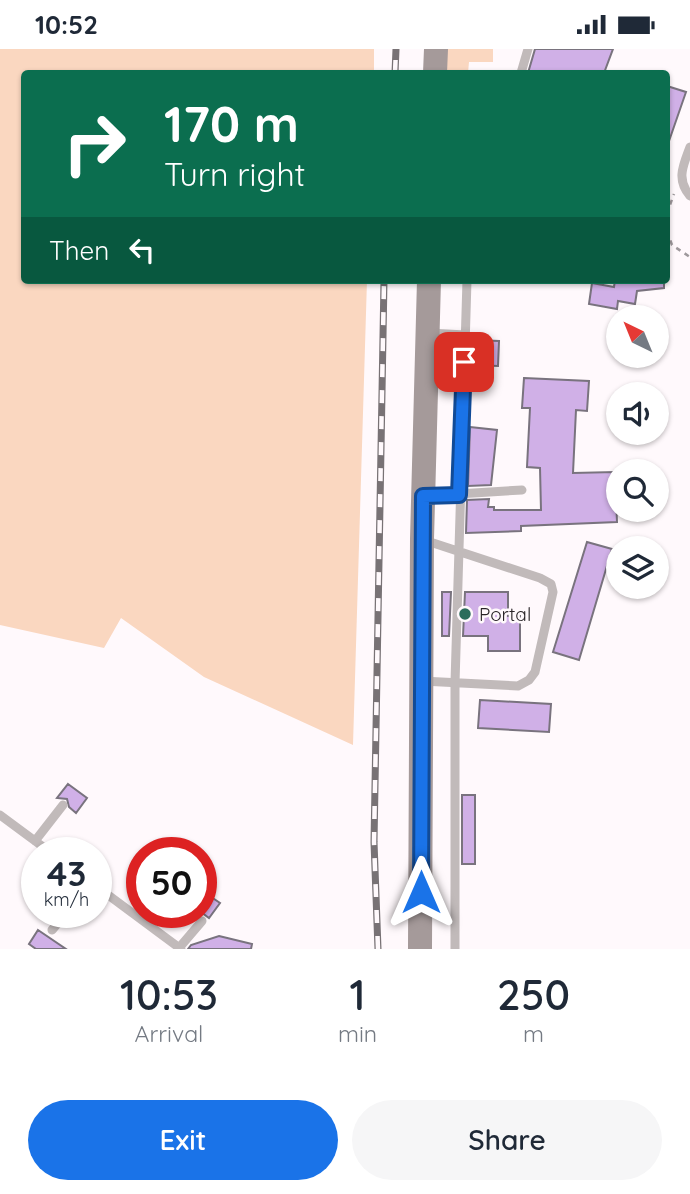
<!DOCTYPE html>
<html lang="en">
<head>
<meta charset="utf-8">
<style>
	body { margin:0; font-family:Quicksand,sans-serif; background:#f6f6f7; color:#1f2937; height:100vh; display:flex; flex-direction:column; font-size:26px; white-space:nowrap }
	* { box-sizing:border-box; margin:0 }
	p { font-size:23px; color:#747a83 }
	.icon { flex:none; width:38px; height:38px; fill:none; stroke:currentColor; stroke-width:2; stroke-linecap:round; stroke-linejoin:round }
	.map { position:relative; height:900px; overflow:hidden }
	.side { display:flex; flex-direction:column; background:#fff; flex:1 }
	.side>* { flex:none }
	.hud { position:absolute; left:21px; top:21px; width:649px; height:214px; border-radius:7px; box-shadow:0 2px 5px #0004; background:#0b6e4f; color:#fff; overflow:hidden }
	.needle { width:46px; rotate:317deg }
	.fabs { position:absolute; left:606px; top:256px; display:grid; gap:14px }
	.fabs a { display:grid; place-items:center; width:63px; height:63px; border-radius:50%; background:#fff; box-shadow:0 2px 5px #0004; font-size:35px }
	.speed { position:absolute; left:21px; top:788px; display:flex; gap:14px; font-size:35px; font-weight:700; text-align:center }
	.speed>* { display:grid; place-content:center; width:91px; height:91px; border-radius:50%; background:#fff; box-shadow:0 2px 5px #0004; line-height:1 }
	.speed small { font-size:18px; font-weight:400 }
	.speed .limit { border:10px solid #d22; background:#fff; color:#111 }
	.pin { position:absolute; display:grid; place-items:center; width:60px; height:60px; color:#fff; margin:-30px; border-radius:14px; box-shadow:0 4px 10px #0006 }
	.me { position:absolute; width:77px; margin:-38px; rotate:0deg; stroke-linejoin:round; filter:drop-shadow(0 0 5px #0008) }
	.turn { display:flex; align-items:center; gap:24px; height:147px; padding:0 28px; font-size:32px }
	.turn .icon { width:91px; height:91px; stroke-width:2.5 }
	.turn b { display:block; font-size:49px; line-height:60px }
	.then { display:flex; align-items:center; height:66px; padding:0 28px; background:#0003; gap:14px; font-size:26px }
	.eta { display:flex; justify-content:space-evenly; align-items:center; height:119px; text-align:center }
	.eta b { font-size:42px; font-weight:600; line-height:49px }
	.primary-button { display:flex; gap:14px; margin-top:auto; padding:14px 28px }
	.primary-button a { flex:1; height:80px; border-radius:42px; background:#1a73e8; color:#fff; font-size:28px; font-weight:600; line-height:80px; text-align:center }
	.primary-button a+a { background:#f6f6f7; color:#1f2937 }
	.status { display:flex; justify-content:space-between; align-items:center; height:49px; padding:0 35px; background:#fff; direction:ltr }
	.status svg { height:19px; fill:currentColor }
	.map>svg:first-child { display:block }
	.green { fill:#fad7c0 }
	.building { fill:#d0b0e7; stroke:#79737e; stroke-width:2 }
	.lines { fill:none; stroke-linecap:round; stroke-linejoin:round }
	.path { stroke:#9e999c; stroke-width:2.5; stroke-dasharray:5 5; stroke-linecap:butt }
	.lane { stroke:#c1baba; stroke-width:9 }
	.secondary { stroke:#a59a9a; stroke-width:24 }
	.rail-casing { stroke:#787275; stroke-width:7 }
	.rail { stroke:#fff9fc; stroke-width:4.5; stroke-dasharray:13; stroke-linecap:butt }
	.route-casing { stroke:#114b97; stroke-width:18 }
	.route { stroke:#1a73e8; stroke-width:12 }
	.poi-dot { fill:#2b6c5b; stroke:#fff9fc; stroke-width:2.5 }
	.labels { text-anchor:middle; stroke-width:5; stroke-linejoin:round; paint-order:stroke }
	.poi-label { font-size:19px; fill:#292427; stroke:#fff9fc; text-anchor:start }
</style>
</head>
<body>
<div class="status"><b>10:52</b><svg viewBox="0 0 49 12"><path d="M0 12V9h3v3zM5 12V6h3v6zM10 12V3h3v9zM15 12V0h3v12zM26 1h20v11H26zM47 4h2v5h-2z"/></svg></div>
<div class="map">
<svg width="690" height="900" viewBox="0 0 690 900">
	<rect width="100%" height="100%" fill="#fff9fc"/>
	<path class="green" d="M0 0H374V24H24V231H367L353 696 204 628 121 569 104 599 0 576Z
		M436 0H493V13H469L468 24H435Z"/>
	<path class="building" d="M535 0H613L604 24H528Z
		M667 37 686 43 669 92H667Z
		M615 231H664V239L637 242 635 255 618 252 617 260 589 255 592 234 614 238Z
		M472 291 499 292 498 317 471 316Z
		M524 329 589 332 587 362 576 361 573 424 615 423 617 473 521 477V482L466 484 467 451 489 450 488 458H494V461H541L540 419 527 418 530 359H522Z
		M470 378 497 381 491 436 468 437Z
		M587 493 612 500 579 611 553 603Z
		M442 543H451L449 587H442Z
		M465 543H508V567H520V602H488V587H463Z
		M480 651 551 655 549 683 478 679Z
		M68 735 87 749 76 764 69 758 67 750 57 749Z
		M462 746H475V815H462Z
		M201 841 220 854 209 869 201 863Z
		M38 881 66 900H36L29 895Z
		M219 887 252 895 251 900H188L191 896Z"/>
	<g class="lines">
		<path class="path" d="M667 175V164L674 145
			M667 182 672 196 690 208"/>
		<path class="lane" d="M521 24 528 0
			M690 98C683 117 676 130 690 147
			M429 284 465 286
			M425 447 522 441
			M422 632 518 637 529 631 535 623 553 543 551 535 540 529 424 491
			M0 766 50 803
			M35 792 63 756
			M96 837 181 900
			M52 881 67 863
			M179 899 202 872
			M455 900V634L467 231"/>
		<path class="secondary" d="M435 24 436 0
			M420 900 422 490 429 231"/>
		<defs>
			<path id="rail" d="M395 24 396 0
				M378 900 374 793 384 231"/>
		</defs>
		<use href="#rail" class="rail-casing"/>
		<use href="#rail" class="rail"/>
	</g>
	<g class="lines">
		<defs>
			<path id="route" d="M421 843 423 447 459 446 464 313"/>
		</defs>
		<use href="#route" class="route-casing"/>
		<use href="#route" class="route"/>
	</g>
	<circle class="poi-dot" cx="465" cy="565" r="7"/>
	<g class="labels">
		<g class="poi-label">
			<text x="479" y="572">Portal</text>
		</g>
	</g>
</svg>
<div class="fabs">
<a><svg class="needle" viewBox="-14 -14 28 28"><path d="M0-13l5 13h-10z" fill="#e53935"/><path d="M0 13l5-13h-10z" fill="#747a83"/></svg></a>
<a><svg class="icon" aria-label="sound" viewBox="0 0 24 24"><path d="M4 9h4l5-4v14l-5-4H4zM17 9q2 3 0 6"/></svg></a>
<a><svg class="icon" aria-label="search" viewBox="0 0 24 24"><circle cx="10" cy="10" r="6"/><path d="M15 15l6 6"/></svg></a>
<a><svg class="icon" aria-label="layers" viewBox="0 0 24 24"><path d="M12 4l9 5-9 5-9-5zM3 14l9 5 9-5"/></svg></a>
</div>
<div class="speed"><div>43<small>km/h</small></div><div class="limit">50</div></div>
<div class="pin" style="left:464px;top:313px;background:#d93025"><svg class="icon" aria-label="arrive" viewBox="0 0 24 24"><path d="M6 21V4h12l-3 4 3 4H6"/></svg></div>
<svg class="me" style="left:421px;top:843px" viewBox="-20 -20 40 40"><path d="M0-17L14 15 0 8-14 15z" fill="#1a73e8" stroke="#fff" stroke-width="4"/></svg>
<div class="hud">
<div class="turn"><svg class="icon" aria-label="right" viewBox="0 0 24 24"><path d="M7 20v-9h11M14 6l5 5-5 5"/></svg><div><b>170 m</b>Turn right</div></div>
<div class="then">Then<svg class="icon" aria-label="left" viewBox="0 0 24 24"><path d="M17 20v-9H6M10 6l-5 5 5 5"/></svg></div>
</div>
</div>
<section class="side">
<div class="eta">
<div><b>10:53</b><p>Arrival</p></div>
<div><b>1</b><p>min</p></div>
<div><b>250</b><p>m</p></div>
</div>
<div class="primary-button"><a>Exit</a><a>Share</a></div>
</section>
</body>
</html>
